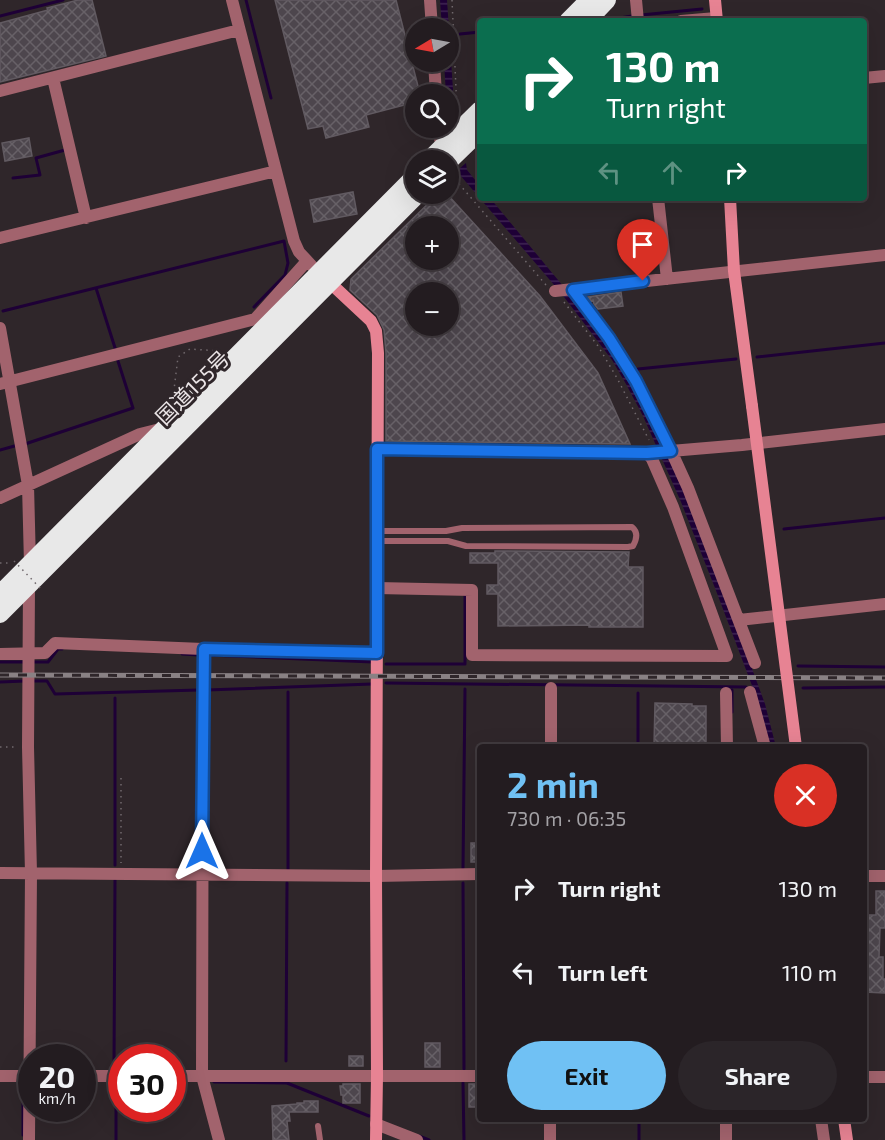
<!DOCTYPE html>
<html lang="en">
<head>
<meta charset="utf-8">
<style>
	body { margin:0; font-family:"Exo 2","Noto Sans JP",sans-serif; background:#2b2529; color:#f1f3f6; height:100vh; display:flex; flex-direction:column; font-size:22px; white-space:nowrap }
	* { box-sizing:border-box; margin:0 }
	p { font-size:20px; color:#a3a1a5 }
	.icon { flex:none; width:33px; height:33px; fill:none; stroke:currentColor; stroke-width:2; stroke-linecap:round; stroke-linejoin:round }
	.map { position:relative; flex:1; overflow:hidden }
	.panel { position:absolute; left:477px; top:744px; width:390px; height:378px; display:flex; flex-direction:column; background:#231c20; border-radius:6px; box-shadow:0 6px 24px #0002,0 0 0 2px #403a3e }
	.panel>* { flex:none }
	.banner { position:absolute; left:477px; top:18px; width:390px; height:183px; border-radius:6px; box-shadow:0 6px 24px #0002,0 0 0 2px #403a3e; background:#0b6e4f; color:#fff; overflow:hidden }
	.needle { width:39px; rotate:260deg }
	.controls { position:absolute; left:405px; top:18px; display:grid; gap:12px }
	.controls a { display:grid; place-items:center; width:54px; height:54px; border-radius:50%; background:#231c20; box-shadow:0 6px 24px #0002,0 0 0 2px #403a3e; font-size:30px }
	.speed { position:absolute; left:18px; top:1044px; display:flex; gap:12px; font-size:30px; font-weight:700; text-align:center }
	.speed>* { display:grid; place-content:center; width:78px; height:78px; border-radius:50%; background:#231c20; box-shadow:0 6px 24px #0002,0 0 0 2px #403a3e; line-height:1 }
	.speed small { font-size:15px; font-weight:400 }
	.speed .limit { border:9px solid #d22; background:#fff; color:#111 }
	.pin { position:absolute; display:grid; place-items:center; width:51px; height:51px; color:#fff; margin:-62px -26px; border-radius:50% 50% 50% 0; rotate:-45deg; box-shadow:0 0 6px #0007 }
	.pin .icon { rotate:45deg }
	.me { position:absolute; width:66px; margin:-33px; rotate:0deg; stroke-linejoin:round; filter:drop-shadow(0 0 4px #0008) }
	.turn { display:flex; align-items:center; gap:21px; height:126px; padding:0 30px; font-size:27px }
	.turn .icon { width:78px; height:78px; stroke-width:2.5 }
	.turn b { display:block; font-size:42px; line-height:51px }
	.lanes { display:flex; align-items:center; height:57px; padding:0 30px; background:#0003; justify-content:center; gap:30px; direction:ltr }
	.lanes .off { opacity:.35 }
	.round { display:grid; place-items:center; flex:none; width:63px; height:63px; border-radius:32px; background:#2b2529 }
	.summary { display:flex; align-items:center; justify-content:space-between; height:102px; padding:0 30px }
	h1 { font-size:36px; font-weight:700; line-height:45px; color:#70c1f4 }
	.primary-button { display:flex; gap:12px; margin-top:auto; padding:12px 30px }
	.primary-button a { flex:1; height:69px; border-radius:36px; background:#70c1f4; color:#111; font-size:24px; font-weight:700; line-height:69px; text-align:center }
	.primary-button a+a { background:#2b2529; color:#f1f3f6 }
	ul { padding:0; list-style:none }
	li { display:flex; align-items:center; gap:18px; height:84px; padding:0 30px }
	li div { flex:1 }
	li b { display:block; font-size:22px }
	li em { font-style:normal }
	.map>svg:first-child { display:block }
	.water { fill:url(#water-rules) }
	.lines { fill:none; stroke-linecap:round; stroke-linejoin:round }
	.stream { stroke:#1e0036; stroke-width:3 }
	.building { fill:url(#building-cross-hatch); stroke:#615a61; stroke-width:1.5; fill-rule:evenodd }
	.path { stroke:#71696d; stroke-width:1.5; stroke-dasharray:1.5 4.5; stroke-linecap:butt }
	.lane { stroke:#a2636d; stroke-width:6 }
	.street { stroke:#a2636d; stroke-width:12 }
	.secondary { stroke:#e78393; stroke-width:12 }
	.highway { stroke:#e8e8e8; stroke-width:18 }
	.rail-casing { stroke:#898184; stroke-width:5 }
	.rail { stroke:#2f262a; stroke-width:3; stroke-dasharray:9; stroke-linecap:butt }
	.path-bridge { stroke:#71696d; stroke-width:1.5; stroke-dasharray:1.5 4.5; stroke-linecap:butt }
	.secondary-bridge { stroke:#e78393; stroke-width:12 }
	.route-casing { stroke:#114b97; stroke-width:15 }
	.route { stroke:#1a73e8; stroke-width:10 }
	.labels { text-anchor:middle; stroke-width:6; stroke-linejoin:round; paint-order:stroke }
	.street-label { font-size:21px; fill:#ebe5e7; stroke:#2f262a }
</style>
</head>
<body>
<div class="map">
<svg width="885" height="1140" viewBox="0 0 885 1140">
	<defs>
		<pattern id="water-rules" width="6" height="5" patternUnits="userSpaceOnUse" patternTransform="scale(1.5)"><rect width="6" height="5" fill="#1e0036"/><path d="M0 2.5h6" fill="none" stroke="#3f2553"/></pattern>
		<pattern id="building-cross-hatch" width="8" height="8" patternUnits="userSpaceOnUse" patternTransform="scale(1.5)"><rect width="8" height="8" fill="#4d464d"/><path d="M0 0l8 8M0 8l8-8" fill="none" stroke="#676167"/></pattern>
	</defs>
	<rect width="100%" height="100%" fill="#2f262a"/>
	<path class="water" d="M440 0H447L455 120H449L448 94H446L444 62H448V28H442Z
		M466 163 467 170 480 186V198H490L568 292 613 351 649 416 688 501 722 587 765 704 776 747H769L759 704 715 588 681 502 643 416 626 384 612 360 561 293 460 175 459 169Z"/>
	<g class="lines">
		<path class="stream" d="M246 0 271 98
			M641 15 702 9
			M0 16 63 0
			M607 20 632 16
			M460 34 480 32
			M13 178 40 175 36 158 65 150
			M96 288 116 351
			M3 311 284 241 288 263 285 275 254 307
			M757 357 885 343
			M638 369 736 359
			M25 444 133 408 117 358
			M0 450 18 445
			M784 529 885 518
			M182 654 198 655
			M207 655 373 662
			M0 662H24
			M34 662H48L58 649H62
			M386 664H465V595
			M798 666 885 667
			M32 681H47L55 694 199 690
			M0 682 25 681
			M386 683 746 687
			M803 688 885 687
			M207 690 372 684
			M732 712V690
			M638 747V693
			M115 865V698
			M463 868 465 689
			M288 869V692
			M463 883 464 1069
			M286 1061 287 883
			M114 1066 115 880
			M20 1082H23V1135
			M214 1082 287 1083 369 1116
			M463 1083 464 1140
			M116 1087V1140
			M419 1136 429 1140
			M639 1140V1119"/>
	</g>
	<path class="building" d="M78 0H92L106 56 0 82V23L48 10 47 8Z
		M275 0H396L420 94H416V102L366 115 369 127 326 138 323 126 308 129Z
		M29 138 32 156 5 161 2 143Z
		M353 192 357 214 314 222 310 200Z
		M438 194H447L540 296 598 373 630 444 386 441V353L384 330 377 315 350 290 351 279ZM416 226H448V260H416ZM416 292H448V326H416Z
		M621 292 623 306 598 309 594 304 593 300 591 301 588 297Z
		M495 551 629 552 628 567H643V627H589V625L498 626V594H487V585H498V563H470V553H495Z
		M655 703 692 704V706H706V747L654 746Z
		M471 843H480V862H471Z
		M876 891H885V928H880L879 957H883V979H885V993L864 992V930H866V915H876Z
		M425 1043H440V1067H425Z
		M349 1056H363V1066H349Z
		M343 1084H360V1103H343V1095H341L340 1086H343Z
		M469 1084H480V1107H469Z
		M304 1101H318V1112H289L290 1121H287L289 1140H273L272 1106 297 1104V1103H304Z"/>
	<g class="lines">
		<path class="path" d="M452 0 457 111
			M452 174 454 178 546 285
			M564 302 598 346 617 378 649 440
			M173 398 178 357 190 349 219 351
			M0 563H11
			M0 747H16
			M121 778V863"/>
		<path class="lane" d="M378 531H446L462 528 632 527C638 532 637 539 633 546L628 547 466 546 448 541H378
			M318 1126 320 1140"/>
		<path class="street" d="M232 0 294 241 299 252 312 266
			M430 0 432 28
			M636 0 638 21
			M681 21 716 18
			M434 62 436 94
			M53 78 86 218
			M864 78 885 76
			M0 91 239 30
			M438 128 442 148
			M658 198 667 279
			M0 238 276 171
			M573 290 609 338 636 381 663 433 688 488 755 663
			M555 291 885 255
			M0 328 28 485 30 564
			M0 384 255 319 307 261
			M377 449 647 453 742 445 885 429
			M0 498 140 434 164 428
			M29 585 28 747 31 873 29 1140
			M377 588 472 590V655L727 656 673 507 652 459 647 453
			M739 620 885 604
			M203 649 202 1076 219 1140
			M0 654 45 653 55 643 203 649 377 653
			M750 692 765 747
			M726 693 727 747
			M551 747V688
			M0 873 376 876 480 874
			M864 876H885
			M0 1076H32
			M82 1076H122
			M172 1076H480
			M864 1077H885
			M550 1119V1140
			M726 1119V1140
			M821 1119 824 1140
			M376 1124 417 1140"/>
		<path class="secondary" d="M715 0 717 21
			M730 198 734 271 752 406
			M326 279 371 321 376 331 378 353 376 876 377 1076 376 1140
			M844 1119 847 1140"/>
		<path class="highway" d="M568 21 589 0
			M587 21 607 0
			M429 160 480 110
			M448 162 480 131
			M0 594 416 175
			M0 614 418 194"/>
		<defs>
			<path id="rail" d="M0 675 885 678"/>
		</defs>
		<use href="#rail" class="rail-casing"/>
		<use href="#rail" class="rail"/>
		<path class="path-bridge" d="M14 561 42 590"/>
		<path class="secondary-bridge" d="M752 406 796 747"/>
	</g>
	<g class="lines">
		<defs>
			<path id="route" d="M202 851 204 649 377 653V449L647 453 671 451 636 381 609 338 573 290 643 281"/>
		</defs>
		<use href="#route" class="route-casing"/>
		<use href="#route" class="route"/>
	</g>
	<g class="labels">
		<g class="street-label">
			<text transform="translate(193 388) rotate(-45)" y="7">国道155号</text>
		</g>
	</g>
</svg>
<div class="controls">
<a><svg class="needle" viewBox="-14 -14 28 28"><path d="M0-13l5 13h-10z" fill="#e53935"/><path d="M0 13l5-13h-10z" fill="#a3a1a5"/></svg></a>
<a><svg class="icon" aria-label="search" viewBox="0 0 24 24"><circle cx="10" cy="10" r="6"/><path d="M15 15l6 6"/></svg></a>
<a><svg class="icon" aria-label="layers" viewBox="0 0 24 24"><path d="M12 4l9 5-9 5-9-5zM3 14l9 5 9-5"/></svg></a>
<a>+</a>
<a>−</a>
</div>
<div class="speed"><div>20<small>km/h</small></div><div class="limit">30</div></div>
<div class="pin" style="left:643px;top:281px;background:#d93025"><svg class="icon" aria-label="arrive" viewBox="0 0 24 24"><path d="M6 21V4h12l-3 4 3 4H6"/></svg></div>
<svg class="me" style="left:202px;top:851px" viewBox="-20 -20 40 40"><path d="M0-17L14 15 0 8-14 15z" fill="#1a73e8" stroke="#fff" stroke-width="4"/></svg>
<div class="banner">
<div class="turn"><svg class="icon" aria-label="right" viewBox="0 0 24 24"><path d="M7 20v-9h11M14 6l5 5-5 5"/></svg><div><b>130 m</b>Turn right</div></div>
<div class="lanes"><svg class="icon off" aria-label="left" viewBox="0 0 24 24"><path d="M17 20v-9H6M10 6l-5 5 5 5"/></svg><svg class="icon off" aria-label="ahead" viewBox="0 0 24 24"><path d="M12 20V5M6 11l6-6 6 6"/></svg><svg class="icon" aria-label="right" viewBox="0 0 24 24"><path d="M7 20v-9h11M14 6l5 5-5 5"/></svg></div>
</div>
<section class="panel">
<div class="summary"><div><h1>2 min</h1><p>730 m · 06:35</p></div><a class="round" style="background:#d93025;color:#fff"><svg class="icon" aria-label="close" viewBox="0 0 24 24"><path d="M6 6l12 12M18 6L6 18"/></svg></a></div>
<ul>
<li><svg class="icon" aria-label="right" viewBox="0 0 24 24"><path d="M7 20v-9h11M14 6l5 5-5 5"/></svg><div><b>Turn right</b></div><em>130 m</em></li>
<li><svg class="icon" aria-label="left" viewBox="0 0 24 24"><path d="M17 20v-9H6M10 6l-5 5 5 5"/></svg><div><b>Turn left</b></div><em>110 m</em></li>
</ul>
<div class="primary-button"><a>Exit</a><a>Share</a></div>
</section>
</div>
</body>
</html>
